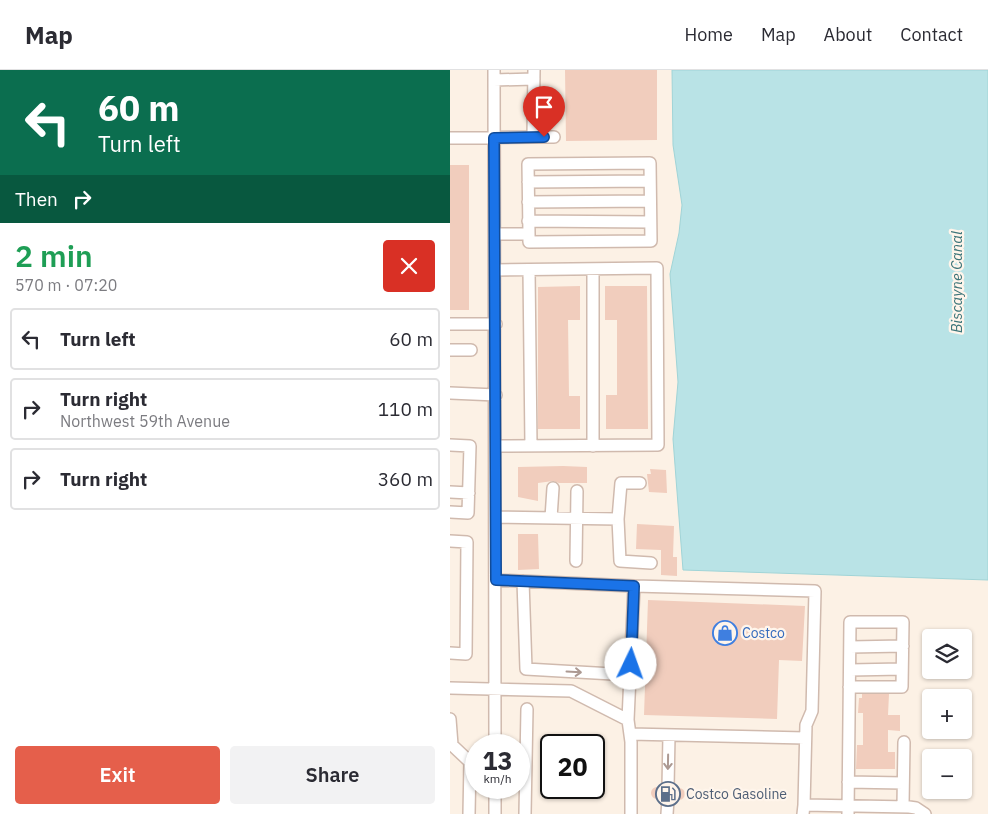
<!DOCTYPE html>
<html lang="en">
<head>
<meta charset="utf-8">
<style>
	body { margin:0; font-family:"IBM Plex Sans",sans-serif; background:#f2f2f3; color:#2b2b33; height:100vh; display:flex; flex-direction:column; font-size:19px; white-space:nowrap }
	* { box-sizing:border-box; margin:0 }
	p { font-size:16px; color:#7c7c81 }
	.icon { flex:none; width:28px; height:28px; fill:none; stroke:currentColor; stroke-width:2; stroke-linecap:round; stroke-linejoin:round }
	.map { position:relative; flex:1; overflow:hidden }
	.drawer { display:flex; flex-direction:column; background:#fff; width:450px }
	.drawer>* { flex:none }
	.banner { background:#0b6e4f; color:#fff; overflow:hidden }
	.fabs { position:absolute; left:472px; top:559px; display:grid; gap:10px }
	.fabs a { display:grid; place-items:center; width:50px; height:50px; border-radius:5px; background:#fff; box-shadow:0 1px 4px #0004; font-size:25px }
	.speed { position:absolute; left:15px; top:664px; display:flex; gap:10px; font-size:25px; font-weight:700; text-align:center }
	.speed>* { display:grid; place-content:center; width:65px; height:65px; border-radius:50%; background:#fff; box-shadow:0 1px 4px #0004; line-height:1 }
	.speed small { font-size:12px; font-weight:400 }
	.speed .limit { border:2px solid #111; border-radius:8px; background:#fff; color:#111 }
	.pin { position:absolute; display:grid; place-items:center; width:42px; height:42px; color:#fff; margin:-51px -21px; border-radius:50% 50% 50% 0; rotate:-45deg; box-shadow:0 0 5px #0007 }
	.pin .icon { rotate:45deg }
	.me { position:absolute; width:55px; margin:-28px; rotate:3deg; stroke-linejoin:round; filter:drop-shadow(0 0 4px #0008) }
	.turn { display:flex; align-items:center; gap:18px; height:105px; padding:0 15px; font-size:22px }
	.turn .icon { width:65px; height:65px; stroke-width:2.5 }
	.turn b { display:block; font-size:35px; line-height:42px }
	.then { display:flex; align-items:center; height:48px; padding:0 15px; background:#0003; gap:10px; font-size:19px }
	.round { display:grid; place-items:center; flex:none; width:52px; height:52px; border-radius:5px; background:#f2f2f3 }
	.head { display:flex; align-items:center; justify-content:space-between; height:85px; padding:0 15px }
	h1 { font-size:30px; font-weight:600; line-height:38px; color:#1e9e55 }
	.button { display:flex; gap:10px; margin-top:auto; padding:10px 15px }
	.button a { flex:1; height:58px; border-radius:5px; background:#e55f4b; color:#fff; font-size:20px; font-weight:600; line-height:58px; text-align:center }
	.button a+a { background:#f2f2f3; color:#2b2b33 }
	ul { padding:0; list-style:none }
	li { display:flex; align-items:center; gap:15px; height:62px; margin:0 10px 8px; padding:0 5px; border:2px solid #e1e1e2; border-radius:5px }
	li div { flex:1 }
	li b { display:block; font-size:19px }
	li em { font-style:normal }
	header { display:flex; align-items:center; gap:30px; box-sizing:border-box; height:70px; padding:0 25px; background:#fff; border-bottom:1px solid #e1e1e2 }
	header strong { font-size:24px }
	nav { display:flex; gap:28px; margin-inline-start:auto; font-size:18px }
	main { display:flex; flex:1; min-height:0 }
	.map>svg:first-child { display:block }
	.water { fill:#b9e3e6; stroke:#a0d4d7 }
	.building { fill:#f1cdbd }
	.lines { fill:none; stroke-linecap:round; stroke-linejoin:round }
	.minor-casing { stroke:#d0baae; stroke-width:14 }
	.minor { stroke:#fff; stroke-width:11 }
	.oneway { stroke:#ac9992 }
	.route-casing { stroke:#114b97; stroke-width:12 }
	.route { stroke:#1a73e8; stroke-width:9 }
	.labels { text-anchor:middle; stroke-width:4.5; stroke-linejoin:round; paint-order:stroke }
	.shop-label { font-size:14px; fill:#366cbe; stroke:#fff5eb; text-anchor:start }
	.service-label { font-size:14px; fill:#4e5e75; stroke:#fff5eb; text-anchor:start }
	.water-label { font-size:15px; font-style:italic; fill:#3e767a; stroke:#fff5eb }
</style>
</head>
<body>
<header>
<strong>Map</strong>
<nav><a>Home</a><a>Map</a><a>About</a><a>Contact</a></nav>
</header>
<main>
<section class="drawer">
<div class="banner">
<div class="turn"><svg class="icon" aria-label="left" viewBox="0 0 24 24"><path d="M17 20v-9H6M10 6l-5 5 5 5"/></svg><div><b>60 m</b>Turn left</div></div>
<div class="then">Then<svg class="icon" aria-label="right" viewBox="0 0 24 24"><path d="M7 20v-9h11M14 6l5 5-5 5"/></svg></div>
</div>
<div class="head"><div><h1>2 min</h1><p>570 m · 07:20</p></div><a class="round" style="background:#d93025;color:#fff"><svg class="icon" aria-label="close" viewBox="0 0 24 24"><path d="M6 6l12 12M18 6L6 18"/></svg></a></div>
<ul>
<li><svg class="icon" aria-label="left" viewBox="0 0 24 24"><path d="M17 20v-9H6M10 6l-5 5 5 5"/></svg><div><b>Turn left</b></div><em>60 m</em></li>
<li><svg class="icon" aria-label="right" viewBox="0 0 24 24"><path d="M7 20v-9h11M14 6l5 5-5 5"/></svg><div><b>Turn right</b><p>Northwest 59th Avenue</p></div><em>110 m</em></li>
<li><svg class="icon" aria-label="right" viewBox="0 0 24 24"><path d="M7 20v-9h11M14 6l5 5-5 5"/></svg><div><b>Turn right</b></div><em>360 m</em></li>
</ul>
<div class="button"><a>Exit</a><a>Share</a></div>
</section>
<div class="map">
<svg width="538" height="744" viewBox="0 0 538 744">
	<rect width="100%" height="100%" fill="#fcf1e5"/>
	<path class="water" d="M222 0H538V510L233 500 223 369 228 312 220 204 229 163 232 135 223 75Z"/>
	<path class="building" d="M115 0H207V70L116 71Z
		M0 95H19V240H0Z
		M130 216V250H118L119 326H130V359H88V217Z
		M155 216H197L198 359H156V325H167V250H155Z
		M113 396 137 397V413H109L103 411 88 413V431L68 427V397Z
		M200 399 216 400 217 423 199 422 197 404H201Z
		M187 454 224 456 223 487H227V506L211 505V480L186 479Z
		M68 464H88L89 499 68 500Z
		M198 530 355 536 352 591 329 590 327 649 194 645Z
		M412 624H439L438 645H450V661L438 660V682H445V699H406L407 675H413V643H408L409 628H412Z
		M201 723a6 6 0 1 1 12 0a6 6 0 1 1-12 0Z
		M223 724a6 6 0 1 1 12 0a6 6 0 1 1-12 0Z"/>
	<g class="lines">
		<defs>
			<path id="minor" d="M44 0 45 675
				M44 10 84 9
				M83 67H104
				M0 68 83 67 84 0
				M78 112 200 111
				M78 132 200 131
				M78 151 200 152
				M45 164H79L78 94 200 93 201 171 79 172V164
				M45 200 207 198 208 375 46 376
				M79 200 81 376
				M0 254H46
				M0 280H21
				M0 323 46 325
				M0 375 20 376 18 443 0 442
				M143 376V199
				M0 422 19 423
				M46 447 168 449 170 491 201 493
				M101 448 103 418
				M168 449 171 413H190
				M0 471 17 472 16 584 0 583
				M126 491 127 421
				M45 510 184 516 178 650 181 672V744
				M73 511 76 599 180 605
				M184 516 365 521 362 641 356 655 354 735
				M400 577 453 576
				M400 600 452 599
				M0 618 121 621 178 650
				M0 649 2 675 20 692
				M180 664 355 668
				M398 712 453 713
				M45 718V744
				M218 718 219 665
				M453 736 454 672
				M19 744 20 692 26 691
				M75 744 77 639
				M217 744 218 730
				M353 744 354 735 459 737 466 738 475 744
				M398 744 400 552H453L452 617H399"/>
		</defs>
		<use href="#minor" class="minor-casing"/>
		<use href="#minor" class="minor"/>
	</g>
	<defs><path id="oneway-shaft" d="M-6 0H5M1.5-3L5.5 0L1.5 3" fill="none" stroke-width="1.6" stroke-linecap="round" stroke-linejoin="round" transform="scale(1.25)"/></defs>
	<g class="oneway">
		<use href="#oneway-shaft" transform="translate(124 602) rotate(3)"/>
		<use href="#oneway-shaft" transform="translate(218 692) rotate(91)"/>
	</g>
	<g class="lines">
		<defs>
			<path id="route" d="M94 67 44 68 46 510 184 516 181 594"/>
		</defs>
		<use href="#route" class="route-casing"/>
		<use href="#route" class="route"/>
	</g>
	<defs>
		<symbol id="shop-ring" viewBox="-11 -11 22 22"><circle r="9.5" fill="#fff5eb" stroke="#3f7fe0" stroke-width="1.5"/><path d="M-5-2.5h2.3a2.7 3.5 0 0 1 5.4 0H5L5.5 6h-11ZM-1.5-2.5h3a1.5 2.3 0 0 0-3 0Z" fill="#3f7fe0"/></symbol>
		<symbol id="fuel-ring" viewBox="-11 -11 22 22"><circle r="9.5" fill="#fff5eb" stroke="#5c6f8a" stroke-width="1.5"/><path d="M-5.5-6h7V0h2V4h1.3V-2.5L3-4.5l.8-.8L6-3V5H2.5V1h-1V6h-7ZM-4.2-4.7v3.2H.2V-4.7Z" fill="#5c6f8a"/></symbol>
	</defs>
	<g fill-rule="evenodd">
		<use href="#shop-ring" x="261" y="549" width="28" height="28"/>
		<use href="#fuel-ring" x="204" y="710" width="28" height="28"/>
	</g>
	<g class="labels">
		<g class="shop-label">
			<text x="292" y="568">Costco</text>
		</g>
		<g class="service-label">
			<text x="236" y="729">Costco Gasoline</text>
		</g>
		<g class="water-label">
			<text transform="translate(507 212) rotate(-90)" y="5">Biscayne Canal</text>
		</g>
	</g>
</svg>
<div class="fabs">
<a><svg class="icon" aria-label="layers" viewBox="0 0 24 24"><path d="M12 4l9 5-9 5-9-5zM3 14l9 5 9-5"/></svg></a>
<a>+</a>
<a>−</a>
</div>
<div class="speed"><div>13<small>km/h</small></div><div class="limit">20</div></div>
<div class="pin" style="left:94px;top:67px;background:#d93025"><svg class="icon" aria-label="arrive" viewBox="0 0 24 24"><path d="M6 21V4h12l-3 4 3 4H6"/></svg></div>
<svg class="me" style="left:181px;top:594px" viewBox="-20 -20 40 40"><circle r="19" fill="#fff"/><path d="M0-13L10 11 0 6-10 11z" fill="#1a73e8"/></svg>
</div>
</main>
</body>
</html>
